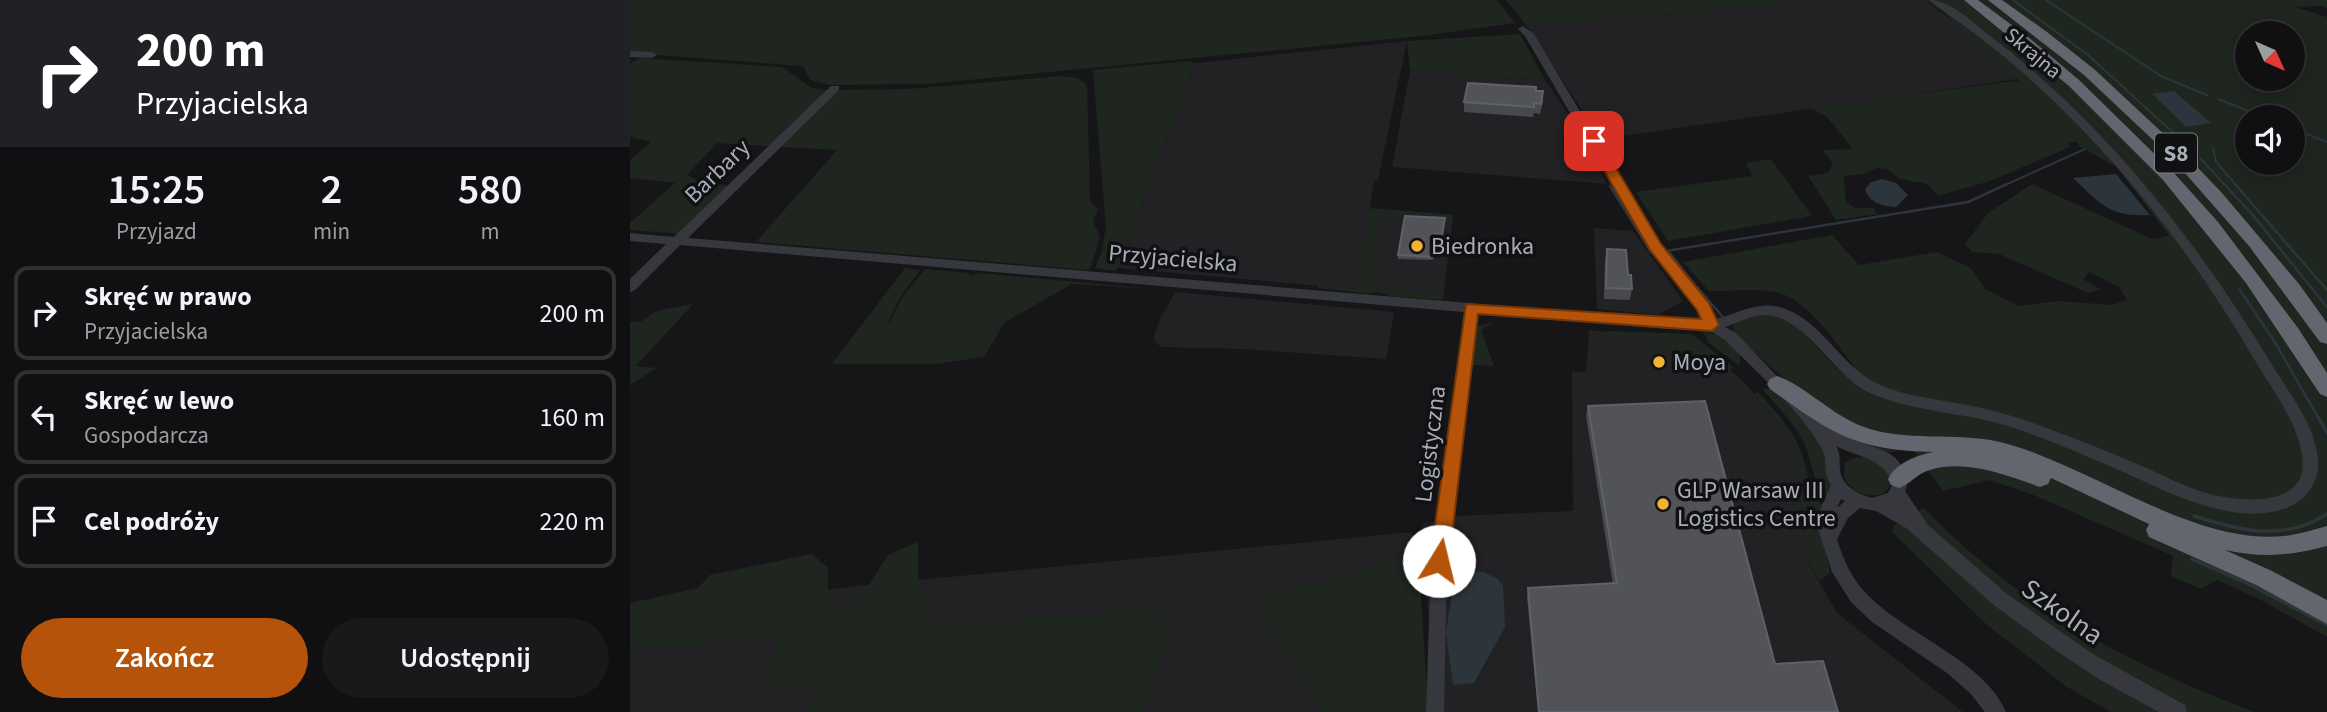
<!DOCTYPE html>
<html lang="pl">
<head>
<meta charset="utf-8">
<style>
	body { margin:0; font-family:"Source Sans 3",sans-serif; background:#19191b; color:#f1f3f6; height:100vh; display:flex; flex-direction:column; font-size:26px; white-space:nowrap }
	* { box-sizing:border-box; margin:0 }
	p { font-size:23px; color:#9c9d9f }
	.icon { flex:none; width:38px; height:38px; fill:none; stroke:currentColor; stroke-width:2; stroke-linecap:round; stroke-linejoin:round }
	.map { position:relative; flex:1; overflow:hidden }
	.side { display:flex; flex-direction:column; background:#101012; width:630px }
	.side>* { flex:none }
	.hud { background:#202124; color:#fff; overflow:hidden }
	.needle { width:46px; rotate:135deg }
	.controls { position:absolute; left:1605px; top:21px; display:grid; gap:14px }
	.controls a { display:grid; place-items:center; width:70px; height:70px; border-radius:50%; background:#101012; box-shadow:0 4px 18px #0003,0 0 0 2px #303032; font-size:35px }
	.pin { position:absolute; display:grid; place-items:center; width:60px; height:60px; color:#fff; margin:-30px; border-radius:14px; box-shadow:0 4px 10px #0006 }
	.me { position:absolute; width:77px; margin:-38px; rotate:9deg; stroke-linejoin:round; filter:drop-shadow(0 0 5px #0008) }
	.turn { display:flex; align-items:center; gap:24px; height:147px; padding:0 21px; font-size:32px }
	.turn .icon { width:91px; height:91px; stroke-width:2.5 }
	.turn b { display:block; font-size:49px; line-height:60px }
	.eta { display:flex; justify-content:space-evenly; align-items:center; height:119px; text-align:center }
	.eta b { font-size:42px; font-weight:600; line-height:49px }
	.action { display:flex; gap:14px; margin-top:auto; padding:14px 21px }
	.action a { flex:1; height:80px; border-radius:42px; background:#b45309; color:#fff; font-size:28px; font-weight:600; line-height:80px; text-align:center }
	.action a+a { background:#19191b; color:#f1f3f6 }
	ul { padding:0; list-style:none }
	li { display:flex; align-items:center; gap:21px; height:94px; margin:0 14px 10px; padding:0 7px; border:4px solid #303032; border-radius:14px }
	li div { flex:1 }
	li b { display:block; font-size:26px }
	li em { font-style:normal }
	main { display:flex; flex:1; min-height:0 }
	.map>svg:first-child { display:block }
	.built { fill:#222225 }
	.green { fill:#1e261f; fill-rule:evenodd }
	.water { fill:#2c353c }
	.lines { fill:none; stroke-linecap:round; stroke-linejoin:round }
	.stream-far2 { stroke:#2c353c; stroke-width:2 }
	.stream-far1 { stroke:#2c353c; stroke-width:2.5 }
	.stream { stroke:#2c353c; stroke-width:3.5 }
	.minor { fill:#37383d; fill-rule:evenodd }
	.highway { fill:#63666e; fill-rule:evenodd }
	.wall { fill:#47494d }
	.building { fill:#525359; stroke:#5f6168; stroke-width:2 }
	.route { fill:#b45309; stroke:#753606; stroke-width:2 }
	.poi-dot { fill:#f2b134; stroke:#111113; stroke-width:2.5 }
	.labels { text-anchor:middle; stroke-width:7; stroke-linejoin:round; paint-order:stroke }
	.far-street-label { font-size:21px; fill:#a8adb8; stroke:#111113 }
	.shield { fill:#111113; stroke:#7b7e86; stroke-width:2 }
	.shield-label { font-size:23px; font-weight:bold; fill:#a8adb8 }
	.street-label { font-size:24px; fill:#a8adb8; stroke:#111113 }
	.poi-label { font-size:24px; fill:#a8adb8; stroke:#111113; text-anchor:start }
	.near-street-label { font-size:28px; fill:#a8adb8; stroke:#111113 }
</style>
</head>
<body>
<main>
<section class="side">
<div class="hud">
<div class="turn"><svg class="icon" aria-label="right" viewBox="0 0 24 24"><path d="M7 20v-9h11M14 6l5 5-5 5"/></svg><div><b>200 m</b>Przyjacielska</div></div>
</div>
<div class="eta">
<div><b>15:25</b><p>Przyjazd</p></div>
<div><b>2</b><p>min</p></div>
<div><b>580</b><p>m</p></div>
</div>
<ul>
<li><svg class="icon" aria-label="right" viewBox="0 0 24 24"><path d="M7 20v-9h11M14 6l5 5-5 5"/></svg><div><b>Skręć w prawo</b><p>Przyjacielska</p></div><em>200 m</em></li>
<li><svg class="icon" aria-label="left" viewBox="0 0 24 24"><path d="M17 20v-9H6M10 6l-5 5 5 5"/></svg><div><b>Skręć w lewo</b><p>Gospodarcza</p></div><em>160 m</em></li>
<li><svg class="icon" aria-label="arrive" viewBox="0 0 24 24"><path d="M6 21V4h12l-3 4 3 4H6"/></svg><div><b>Cel podróży</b></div><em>220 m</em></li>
</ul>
<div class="action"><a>Zakończ</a><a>Udostępnij</a></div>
</section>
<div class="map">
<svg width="1697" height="712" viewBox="0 0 1697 712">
	<rect width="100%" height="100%" fill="#161618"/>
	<path class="built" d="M1177 0H1294L1357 45 1388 79 971 139 897 26 1127 7Z
		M777 41 748 180 744 181 726 289 488 268 565 63Z
		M780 71 915 80 954 137 977 184 762 167Z
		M754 209 823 215 813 298 738 292Z
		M964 228 1003 231 1053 301 1028 315 967 309Z
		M545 292 764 312 756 359 612 349 531 347 525 342 524 336 531 317Z
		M959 330 1052 341 1097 367 1116 384 1164 443 1177 560 1207 613 1333 712H807L791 524 826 516 943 511 942 371 956 372Z
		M782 532 788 712H0V613L227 586Z"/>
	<path class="green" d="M0 0H867L885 23 792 36 297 84 200 85 180 80 173 66 0 53Z
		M876 0H1177L1127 7 897 26Z
		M1295 0H1697V8L1691 6 1665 7 1697 17V637L1631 600 1587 580 1571 589 1541 576 1543 556 1406 496 1360 480 1313 491 1282 448 1256 453 1205 434 1250 437 1177 399 1105 335 1103 325C1108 320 1115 319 1122 316 1162 304 1184 349 1209 370 1218 379 1229 385 1241 391 1222 364 1185 307 1155 295 1133 286 1102 292 1079 291L1053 262 1202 235 1229 265 1307 252 1341 268 1355 289 1389 306 1428 301 1482 305 1497 300 1489 287 1459 272 1453 279 1470 289 1458 293 1369 254 1342 252 1335 244 1358 213 1402 184 1522 239 1539 236 1487 167 1449 146 1447 142 1438 143 1440 147 1360 181 1308 196 1297 184 1270 179 1257 169 1246 168 1234 174 1214 176 1216 202 1225 208H1243L1248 214 1206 220 1178 176 1198 173 1203 164 1193 150 1223 149 1197 117 1181 108 1382 81 1391 83 1312 11ZM1617 33H1662V79H1617ZM1544 92 1580 123 1556 127 1523 95ZM1617 117H1662V163H1617Z
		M890 34 915 80 780 71 777 41Z
		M9 58 152 67 182 88 198 90 278 89 431 76 448 78 457 85 460 201 468 210 463 221 470 237 461 267 458 270 126 242 207 150 87 143 57 175 69 181 99 186 52 234 0 230V223L45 183 0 178V160L21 142 0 137V64Z
		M559 61 565 63 488 268 486 271 465 268 472 251 476 226 463 70Z
		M1141 159 1182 216 1038 241 1006 192 1122 176 1116 163Z
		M739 208 823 215 813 300 759 296 754 292 759 285 761 290 789 292 793 291V287H802L801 295H806L808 281 816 275 818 258 815 257 820 223 814 221 753 218 741 278 748 279 746 291 740 294 688 288 687 284 726 289Z
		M275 268 290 270 269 299 258 323 264 322 261 321 271 299 295 269 339 273V276L348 273 526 289 442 284 375 322 354 357 305 364H202Z
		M63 304 6 366 27 368 0 385V322L12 321 26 311Z
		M864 322 851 330 864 366 842 365 847 326 864 322 900 325Z
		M1072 330 1093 337 1110 353V364L1108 365 1079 343Z
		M976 331 1062 334 1104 368 1091 373 1076 374V366L1062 365 1061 354H1054V360L1043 358 1042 353 1025 352V348H1033L1032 343 1025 342 1024 338 980 337 975 335Z
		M1140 388C1154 394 1190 434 1196 449 1201 463 1202 484 1200 499 1182 484 1183 463 1174 443 1164 423 1148 407 1133 390Z
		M1128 392C1146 412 1165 431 1173 457 1177 473 1181 498 1196 507L1192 534 1200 573 1190 581 1177 560 1164 443 1124 394Z
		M1232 457C1247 460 1261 470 1260 487L1252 494C1236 498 1222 492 1214 478L1215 463 1224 458Z
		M1294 508C1388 606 1498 664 1624 712H1481L1437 687 1356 624 1262 532 1264 526Z
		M288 542V577L308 629 431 614 528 611 540 629 514 712H177L187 682 130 689 149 637 0 652V603L68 588 80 575 181 554 198 567V589L194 603 221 605 228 602 258 555Z
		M789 562 798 712H688L691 708 628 616 634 596 705 577 740 564Z"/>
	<path class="water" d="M1544 91 1581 123 1556 127 1522 94Z
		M1486 174 1520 215C1480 217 1471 205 1443 178Z
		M1252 179 1266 183 1278 195 1266 207C1252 206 1239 203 1235 189L1241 182Z
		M829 571 854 572 868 579 873 586 875 627 844 683 823 685 816 632 825 575Z"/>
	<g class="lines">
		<path class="stream-far2" d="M1383 0 1458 55 1562 150
			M1416 0 1531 76 1577 95
			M1588 99 1634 117
			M1662 128 1697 142
			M1583 148 1586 162 1607 186
			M1570 158 1596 186
			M1373 186 1455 149"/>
		<path class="stream-far1" d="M1594 184 1622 214 1697 307
			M1605 184 1697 290
			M980 186 1021 252
			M1036 251 1338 202 1377 184
			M1039 252 1065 285
			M1067 287 1092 316
			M1609 289 1646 344 1689 419"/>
		<path class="stream" d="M1688 417 1697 433
			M1564 516C1610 531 1654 542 1697 514
			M1562 559 1621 585 1697 625"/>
		<path class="minor" d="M1299 0C1321 0 1342 22 1359 35 1477 125 1568 242 1644 368 1661 396 1686 427 1688 461 1690 481 1677 499 1659 507 1603 530 1531 488 1480 466 1447 452 1413 437 1378 426 1333 412 1283 412 1240 393 1202 376 1175 313 1132 315 1119 316 1108 323 1095 327L1105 332C1139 367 1171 405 1210 433 1227 445 1256 446 1268 461 1274 469 1280 482 1275 491L1298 525 1377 594 1463 654 1555 705 1557 712H1529L1472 681 1428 652 1365 606 1276 528 1246 511 1230 508 1218 518 1207 539C1213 558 1220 576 1234 591 1272 634 1354 659 1376 712H1355L1340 693 1317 673 1242 622 1221 602 1202 572 1187 526 1189 512 1201 485C1192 470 1198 460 1192 449 1168 407 1128 374 1095 340L1079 330 1038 329 847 313 817 561 814 712H796L801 561 834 312 50 245 5 290 0 292V279L36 244 0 241V233L44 237 201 86H209V90L58 238 972 314 1073 320 1068 309 1028 260 1009 231 895 36 888 29 893 26 904 34 1018 226 1036 254 1079 304 1086 319C1109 313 1128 300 1153 308 1193 322 1210 365 1246 383 1274 397 1308 399 1338 405 1363 410 1388 417 1411 426 1447 439 1482 453 1517 468 1536 477 1556 487 1576 493 1609 502 1681 510 1672 455 1667 422 1644 392 1627 364 1565 257 1491 161 1399 78 1380 61 1360 45 1340 30 1327 20 1312 11 1299 0ZM1206 446C1227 457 1258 459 1262 486L1258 493 1242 498C1227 494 1211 485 1210 469 1209 460 1211 454 1206 446ZM1211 499 1215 501 1207 508Z
			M0 51 22 52 27 55 22 58 0 57Z"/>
		<path class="highway" d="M1334 0H1348L1398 37 1449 80 1544 173 1588 222 1668 328 1697 373V397L1690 394 1616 283 1533 180 1439 86Z
			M1358 0H1372L1417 32 1464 69 1551 150 1592 193 1669 284 1697 323V344L1690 342 1619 246 1540 156 1454 75Z
			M1147 376C1176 386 1202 416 1234 427 1273 442 1327 432 1370 442 1460 464 1568 550 1661 535 1673 533 1685 529 1697 526V546C1659 556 1633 558 1595 550L1642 571 1697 600V624L1626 585 1519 537 1516 530 1519 524 1421 478 1418 484 1410 487C1376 475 1333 458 1297 471 1286 475 1280 484 1269 488L1261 485 1258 479C1266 463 1287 455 1304 452 1224 450 1203 434 1140 389L1137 384 1140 379Z"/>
	</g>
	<path class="wall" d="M906 91H913V102L910 114 904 113 903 117 834 112V102Z
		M815 221 812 238H805L803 260 768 259V255Z
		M977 249 998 275 1002 289 1000 300 974 299 975 259Z
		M958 406 1145 664 1208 712H908L897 597 898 588 983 584 956 416Z"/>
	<path class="building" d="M838 83 906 87V91H913L911 104 904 103V107L834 102Z
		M775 216 815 218 812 235 805 234 803 257 768 255Z
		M977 249 996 250 998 275H1001L1002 289 976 288Z
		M1075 401 1145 664 1193 661 1208 712H909L898 588 987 583 958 406Z"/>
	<path class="route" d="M964 137 970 141 1031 244 1079 303 1089 325 1082 331 848 314 819 561 816 567 809 569 802 567 800 561 836 304 1071 319 1067 310 1020 250 957 141Z"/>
	<g class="poi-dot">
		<circle cx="787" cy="246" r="7"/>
		<circle cx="1029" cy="362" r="7"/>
		<circle cx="1033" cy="504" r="7"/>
	</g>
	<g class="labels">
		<g class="far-street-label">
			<text transform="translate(1403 53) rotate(40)" y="7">Skrajna</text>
		</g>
		<rect class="shield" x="1525" y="133.5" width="42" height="39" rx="5"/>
		<g class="shield-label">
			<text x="1546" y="161">S8</text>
		</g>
		<g class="street-label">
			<text transform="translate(87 171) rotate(-44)" y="8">Barbary</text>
			<text transform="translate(543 258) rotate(5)" y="8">Przyjacielska</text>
			<text transform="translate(800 444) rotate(-83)" y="8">Logistyczna</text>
		</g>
		<g class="poi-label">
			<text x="801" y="254">Biedronka</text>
			<text x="1043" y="370">Moya</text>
			<text x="1047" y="498">GLP Warsaw III<tspan x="1047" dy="28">Logistics Centre</tspan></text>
		</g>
		<g class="near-street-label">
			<text transform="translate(1433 611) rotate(35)" y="10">Szkolna</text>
		</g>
	</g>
</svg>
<div class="controls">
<a><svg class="needle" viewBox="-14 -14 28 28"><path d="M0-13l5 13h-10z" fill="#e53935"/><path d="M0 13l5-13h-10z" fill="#9c9d9f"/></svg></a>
<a><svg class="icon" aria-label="sound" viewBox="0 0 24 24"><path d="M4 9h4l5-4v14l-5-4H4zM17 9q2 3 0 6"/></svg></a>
</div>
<div class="pin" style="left:964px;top:141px;background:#d93025"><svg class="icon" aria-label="arrive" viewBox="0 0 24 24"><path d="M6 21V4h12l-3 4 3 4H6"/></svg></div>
<svg class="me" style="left:809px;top:561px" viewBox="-20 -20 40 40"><circle r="19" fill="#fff"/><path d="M0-13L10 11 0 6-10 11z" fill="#b45309"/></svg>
</div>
</main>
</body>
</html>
